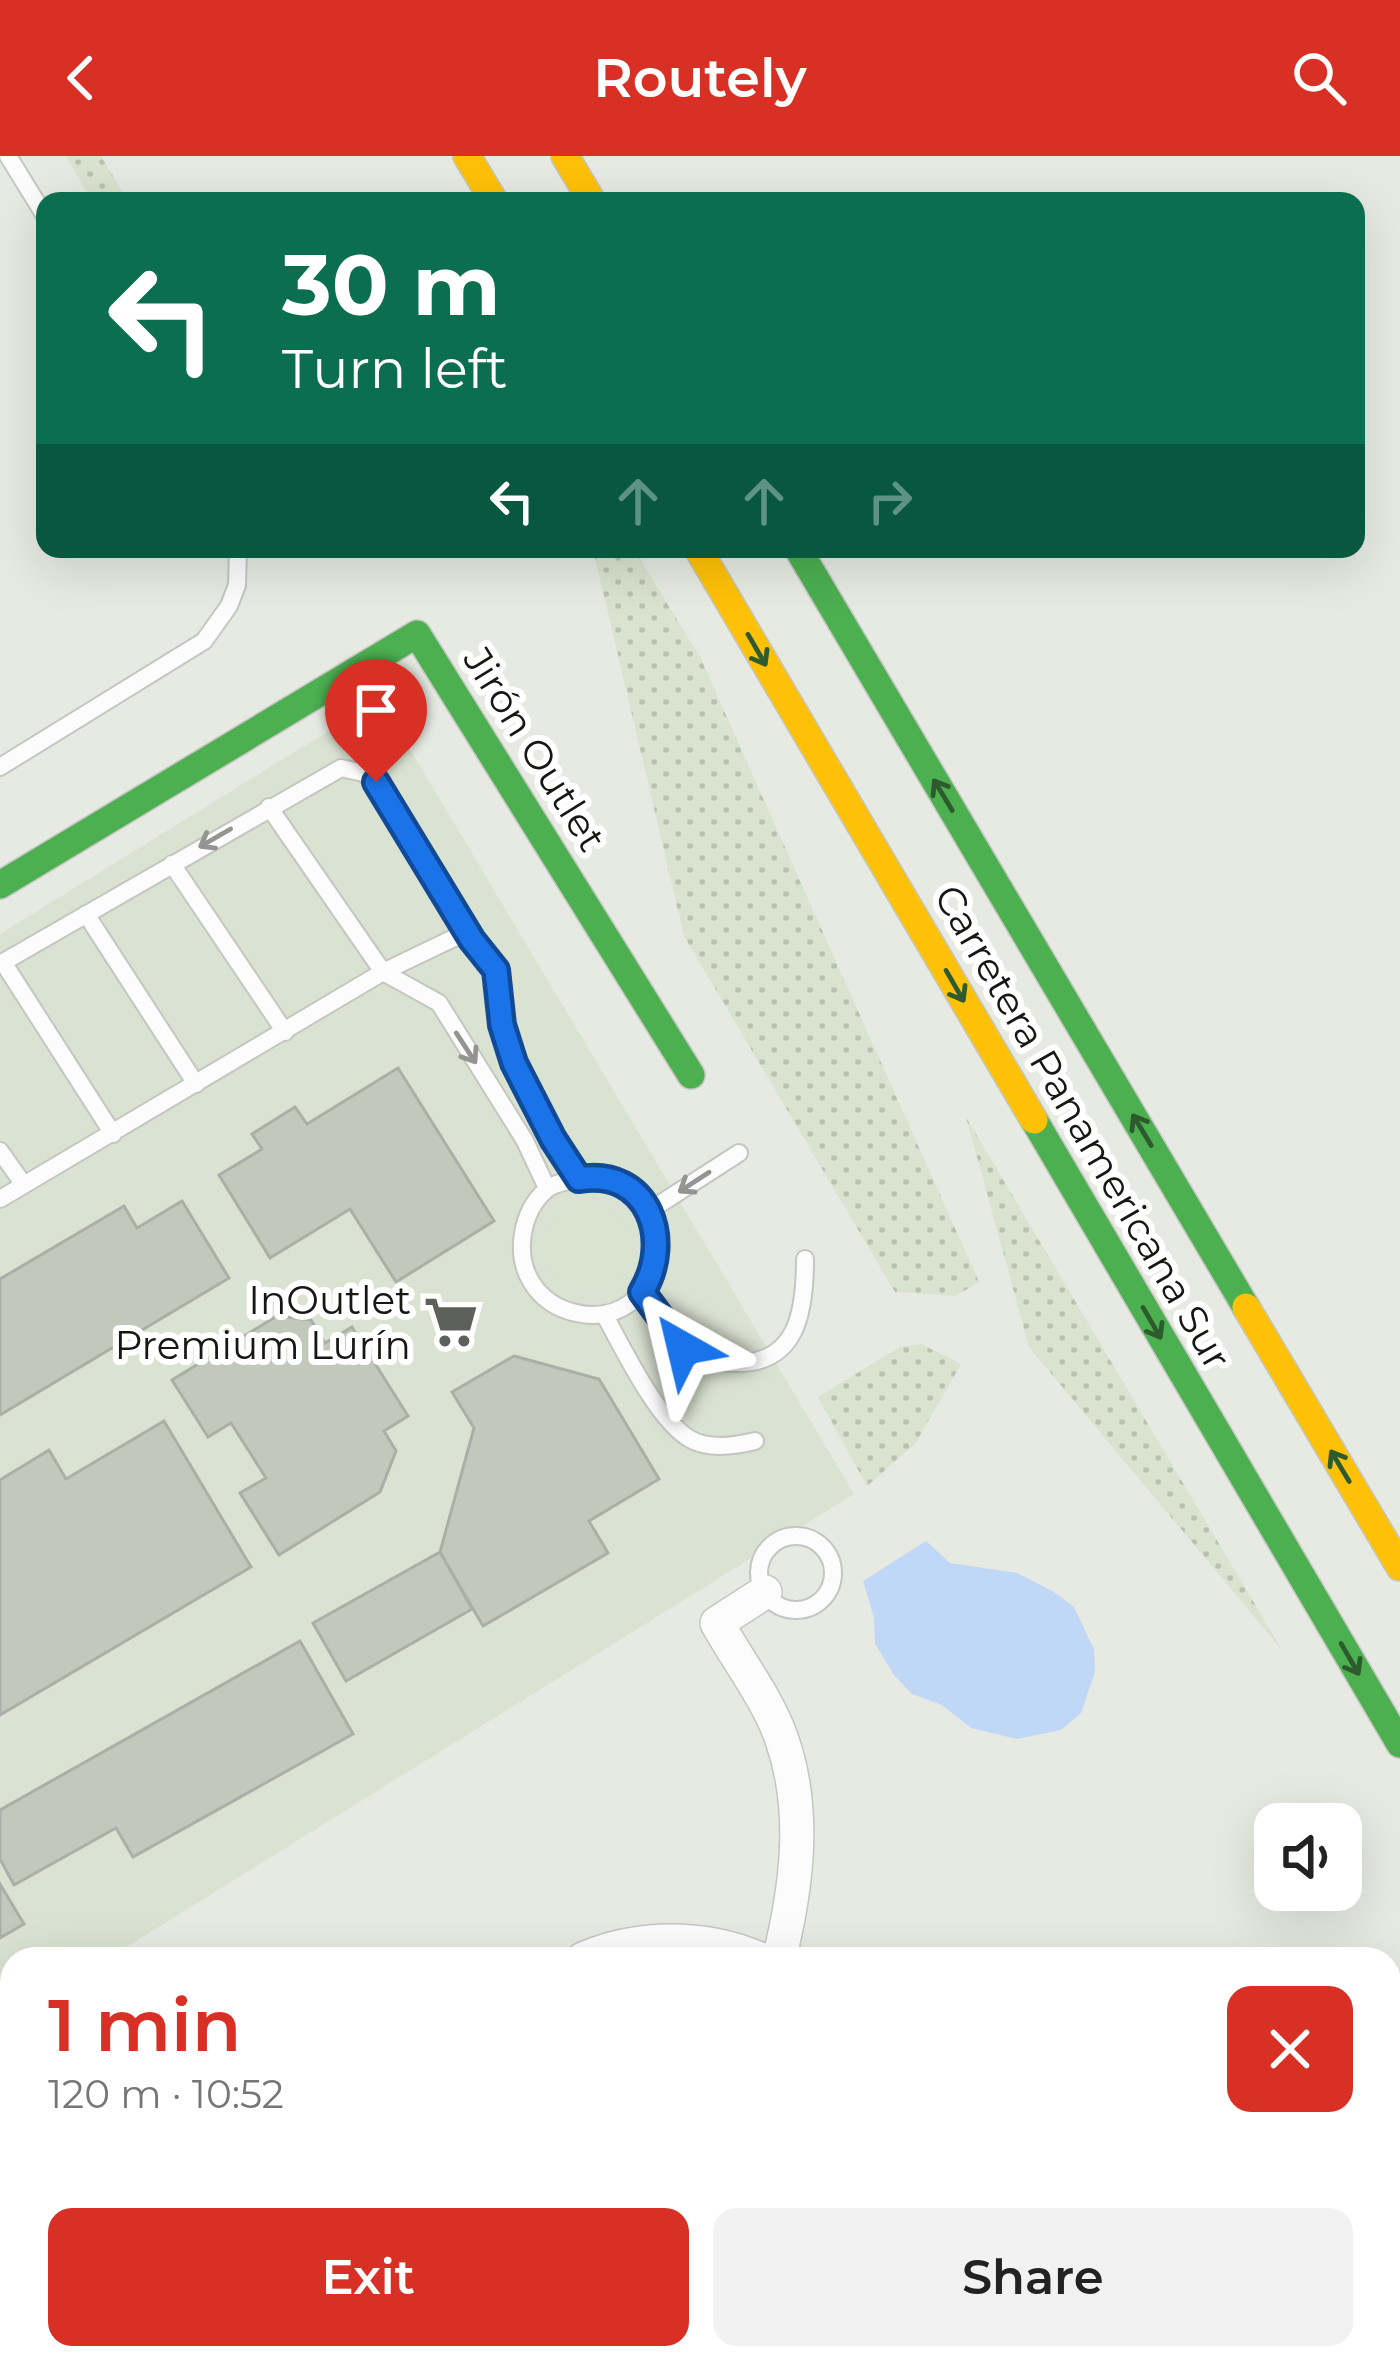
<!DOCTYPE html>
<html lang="en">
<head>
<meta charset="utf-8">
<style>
	body { margin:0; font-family:Montserrat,sans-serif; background:#f2f2f2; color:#222; height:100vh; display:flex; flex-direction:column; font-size:45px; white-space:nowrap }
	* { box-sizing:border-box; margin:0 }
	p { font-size:39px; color:#767676 }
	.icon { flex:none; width:66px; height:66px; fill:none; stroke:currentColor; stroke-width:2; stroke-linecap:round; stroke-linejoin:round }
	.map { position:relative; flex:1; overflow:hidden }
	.panel { position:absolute; left:0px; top:1791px; width:1401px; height:423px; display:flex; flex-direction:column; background:#fff; border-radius:36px 36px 0 0; box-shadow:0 12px 48px #0002 }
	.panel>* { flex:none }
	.top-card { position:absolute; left:36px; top:36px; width:1329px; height:366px; border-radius:24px; box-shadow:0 12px 48px #0002; background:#0b6e4f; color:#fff; overflow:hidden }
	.fabs { position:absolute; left:1254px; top:1647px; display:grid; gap:24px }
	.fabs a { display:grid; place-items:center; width:108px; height:108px; border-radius:24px; background:#fff; box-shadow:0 12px 48px #0002; font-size:60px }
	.pin { position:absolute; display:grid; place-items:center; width:102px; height:102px; color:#fff; margin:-123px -51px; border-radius:50% 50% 50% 0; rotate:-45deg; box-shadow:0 0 12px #0007 }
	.pin .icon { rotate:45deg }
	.me { position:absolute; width:132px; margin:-66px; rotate:323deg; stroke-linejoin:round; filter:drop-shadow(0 0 9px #0008) }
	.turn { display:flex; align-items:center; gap:42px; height:252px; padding:0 48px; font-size:54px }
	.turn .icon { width:156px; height:156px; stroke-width:2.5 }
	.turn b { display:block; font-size:84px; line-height:102px }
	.lanes { display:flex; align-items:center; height:114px; padding:0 48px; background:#0003; justify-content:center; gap:60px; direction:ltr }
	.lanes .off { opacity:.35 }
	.round { display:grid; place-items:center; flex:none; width:126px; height:126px; border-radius:24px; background:#f2f2f2 }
	.summary { display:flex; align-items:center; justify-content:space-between; height:204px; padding:0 48px }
	h1 { font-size:72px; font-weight:600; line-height:90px; color:#d93025 }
	.primary-button { display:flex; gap:24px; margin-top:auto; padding:24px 48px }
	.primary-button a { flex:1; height:138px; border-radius:24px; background:#d93025; color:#fff; font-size:48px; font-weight:600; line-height:138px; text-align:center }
	.primary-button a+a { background:#f2f2f2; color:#222 }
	header { display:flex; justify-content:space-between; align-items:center; height:156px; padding:0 48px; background:#d93025; color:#fff; font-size:54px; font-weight:600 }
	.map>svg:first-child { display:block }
	.built { fill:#dae2d2 }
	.grass { fill:url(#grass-dots) }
	.garden { fill:#d9e3cf }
	.water { fill:#c0d8f5 }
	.building { fill:#c2c9bc; stroke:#abafa8; stroke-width:3 }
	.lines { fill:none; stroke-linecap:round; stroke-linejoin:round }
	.lane-casing { stroke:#c4c7c1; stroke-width:20 }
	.street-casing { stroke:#c4c7c1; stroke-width:36 }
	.fast-casing { stroke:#c4c7c1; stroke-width:30 }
	.slow-casing { stroke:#c4c7c1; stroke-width:30 }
	.lane { stroke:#fbfcfb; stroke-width:16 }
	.street { stroke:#fbfcfb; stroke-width:33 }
	.fast { stroke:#4caf50; stroke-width:27 }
	.slow { stroke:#ffc107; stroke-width:27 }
	.oneway { stroke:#2e5b2e }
	.oneway2 { stroke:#949592 }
	.route-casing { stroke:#114b97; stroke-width:30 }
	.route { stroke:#1a73e8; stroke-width:21 }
	.labels { text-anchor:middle; stroke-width:12; stroke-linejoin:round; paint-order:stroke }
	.street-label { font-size:39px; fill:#151712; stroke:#fff }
	.poi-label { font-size:39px; fill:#151712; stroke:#fff; text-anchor:end }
</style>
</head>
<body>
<header><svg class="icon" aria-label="back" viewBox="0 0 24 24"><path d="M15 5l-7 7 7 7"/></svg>Routely<svg class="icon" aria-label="search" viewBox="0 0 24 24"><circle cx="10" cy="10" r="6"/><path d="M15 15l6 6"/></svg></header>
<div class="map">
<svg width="1400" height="2213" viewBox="0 0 1400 2213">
	<defs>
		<pattern id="grass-dots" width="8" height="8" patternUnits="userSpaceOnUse" patternTransform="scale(3)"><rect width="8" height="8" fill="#d9e3cf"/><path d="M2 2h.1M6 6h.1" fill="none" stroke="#b9c2b1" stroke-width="1.8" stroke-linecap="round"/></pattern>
	</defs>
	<rect width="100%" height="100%" fill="#e6eae2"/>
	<path class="built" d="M380 543 854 1338 107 1803H12V1862L0 1870V778Z"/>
	<path class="grass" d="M66 0H101L128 45H92Z
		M593 393H634L701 503 979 1126 955 1140 895 1136 684 780Z
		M966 961 1282 1494 1029 1191Z
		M921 1188 961 1208 915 1288 867 1330 818 1241 900 1191Z"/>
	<path class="garden" d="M545 1092a43 43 0 1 1 86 0a43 43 0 1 1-86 0Z"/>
	<path class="water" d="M926 1385 950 1407 1017 1417 1054 1436 1074 1451 1094 1493 1095 1516 1081 1557 1061 1574 1017 1583 971 1572 942 1549 912 1538 894 1519 875 1488 874 1462 863 1425Z"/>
	<path class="building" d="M398 912 494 1065 396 1126 350 1053 270 1102 219 1019 262 993 252 978 295 951 307 968Z
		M182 1045 229 1122 0 1259V1123L124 1050 137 1072Z
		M277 1160 311 1164 325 1187 352 1171 408 1260 384 1275 396 1295 380 1336 279 1399 240 1337 266 1322 231 1267 208 1281 172 1224Z
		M514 1200 599 1223 659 1323 589 1365 608 1397 483 1470 440 1396 474 1272 452 1236Z
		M164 1265 251 1411 0 1559V1324L49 1294 66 1323Z
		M440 1396 472 1453 346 1525 313 1467Z
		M300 1485 353 1578 133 1701 116 1672 14 1729 0 1703V1654Z
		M0 1728 24 1768 0 1782Z"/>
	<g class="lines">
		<defs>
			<path id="lane" d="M8 0 45 60
				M0 611 204 485 229 450 237 429 238 393
				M269 651 383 816 439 847 525 985 547 1032
				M172 708 285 876
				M86 758 196 928
				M3 806 113 978
				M0 808 341 612 363 617 376 626 472 785
				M0 995 24 1029
				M589 1021C701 1041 662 1177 576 1157 558 1153 542 1143 532 1127 514 1099 521 1056 546 1034 556 1025 576 1024 589 1021Z
				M0 1043 383 816 456 781 472 785 496 815 502 869 514 907 579 1023
				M649 1055 739 997
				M642 1136C655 1156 668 1182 687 1195 700 1204 716 1206 732 1207 798 1210 805 1155 805 1103
				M604 1158C623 1192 657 1264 690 1283 709 1294 735 1290 755 1285
				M759 1417a37 37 0 1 1 74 0a37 37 0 1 1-74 0Z"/>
			<path id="street" d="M765 1436 717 1467C737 1503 767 1542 781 1581 807 1653 797 1731 779 1803
				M583 1803C638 1779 704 1779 760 1803
				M0 2167 12 2160
				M884 2202 891 2213"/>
			<path id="fast" d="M798 393 1246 1151
				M0 729 417 478 691 919
				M1034 964 1400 1588"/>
			<path id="slow" d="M467 0 494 45
				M565 0 592 45
				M698 393 1034 964
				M1246 1151 1400 1411"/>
		</defs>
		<use href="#lane" class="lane-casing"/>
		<use href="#street" class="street-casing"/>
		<use href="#fast" class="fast-casing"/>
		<use href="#slow" class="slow-casing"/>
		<use href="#lane" class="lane"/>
		<use href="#street" class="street"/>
		<use href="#fast" class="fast"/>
		<use href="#slow" class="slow"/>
	</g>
	<defs><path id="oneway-shaft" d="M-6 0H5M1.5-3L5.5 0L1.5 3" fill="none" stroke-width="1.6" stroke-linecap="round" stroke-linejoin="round" transform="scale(3)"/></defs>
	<g class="oneway">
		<use href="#oneway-shaft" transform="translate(757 494) rotate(60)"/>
		<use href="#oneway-shaft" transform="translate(943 639) rotate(-121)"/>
		<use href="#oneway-shaft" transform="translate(955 830) rotate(60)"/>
		<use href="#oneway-shaft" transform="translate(1142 974) rotate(-121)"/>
		<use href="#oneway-shaft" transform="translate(1152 1167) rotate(60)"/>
		<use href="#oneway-shaft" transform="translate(1340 1310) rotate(-121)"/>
		<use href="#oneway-shaft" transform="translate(1350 1503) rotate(60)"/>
	</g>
	<g class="oneway2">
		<use href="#oneway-shaft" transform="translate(215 682) rotate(150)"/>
		<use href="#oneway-shaft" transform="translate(466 892) rotate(57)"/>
		<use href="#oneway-shaft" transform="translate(694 1026) rotate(147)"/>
	</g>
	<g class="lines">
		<defs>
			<path id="route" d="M376 626 472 784 496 814 502 869 514 907 553 983 579 1023C648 1011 674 1084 642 1136L683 1192"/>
		</defs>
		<use href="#route" class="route-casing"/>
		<use href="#route" class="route"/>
	</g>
	<defs>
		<symbol id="supermarket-bare" viewBox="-9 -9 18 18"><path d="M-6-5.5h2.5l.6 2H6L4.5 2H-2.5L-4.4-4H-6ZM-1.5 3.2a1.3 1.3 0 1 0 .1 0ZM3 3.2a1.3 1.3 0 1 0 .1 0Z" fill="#5e615b" stroke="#fff" stroke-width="2.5" paint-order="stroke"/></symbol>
	</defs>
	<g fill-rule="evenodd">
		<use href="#supermarket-bare" x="413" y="1128" width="76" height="76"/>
	</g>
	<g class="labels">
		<g class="street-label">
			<text transform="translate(535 593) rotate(58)" y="14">Jirón Outlet</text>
			<text transform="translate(1083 971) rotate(60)" y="14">Carretera Panamericana Sur</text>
		</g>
		<g class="poi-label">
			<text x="411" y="1158">InOutlet<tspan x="411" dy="45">Premium Lurín</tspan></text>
		</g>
	</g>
</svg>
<div class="fabs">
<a><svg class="icon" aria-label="sound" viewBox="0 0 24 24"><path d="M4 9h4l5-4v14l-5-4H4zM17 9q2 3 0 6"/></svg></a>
</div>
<div class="pin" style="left:376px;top:626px;background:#d93025"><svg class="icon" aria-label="arrive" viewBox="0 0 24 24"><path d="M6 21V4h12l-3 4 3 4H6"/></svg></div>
<svg class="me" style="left:683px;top:1192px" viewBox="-20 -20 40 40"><path d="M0-17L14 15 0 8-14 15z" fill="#1a73e8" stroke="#fff" stroke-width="4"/></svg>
<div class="top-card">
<div class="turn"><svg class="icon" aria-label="left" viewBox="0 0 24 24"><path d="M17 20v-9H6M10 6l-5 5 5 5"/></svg><div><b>30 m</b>Turn left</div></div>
<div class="lanes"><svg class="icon" aria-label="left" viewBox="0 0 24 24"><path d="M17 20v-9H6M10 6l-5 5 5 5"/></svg><svg class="icon off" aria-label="ahead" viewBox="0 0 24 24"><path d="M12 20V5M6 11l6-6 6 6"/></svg><svg class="icon off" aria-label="ahead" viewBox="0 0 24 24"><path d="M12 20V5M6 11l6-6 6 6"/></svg><svg class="icon off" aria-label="right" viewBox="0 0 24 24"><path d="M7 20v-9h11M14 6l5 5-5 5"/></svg></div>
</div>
<section class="panel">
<div class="summary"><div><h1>1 min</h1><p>120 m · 10:52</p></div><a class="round" style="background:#d93025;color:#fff"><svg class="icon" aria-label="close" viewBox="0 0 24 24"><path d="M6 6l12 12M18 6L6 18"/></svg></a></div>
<div class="primary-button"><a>Exit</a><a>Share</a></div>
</section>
</div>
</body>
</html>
